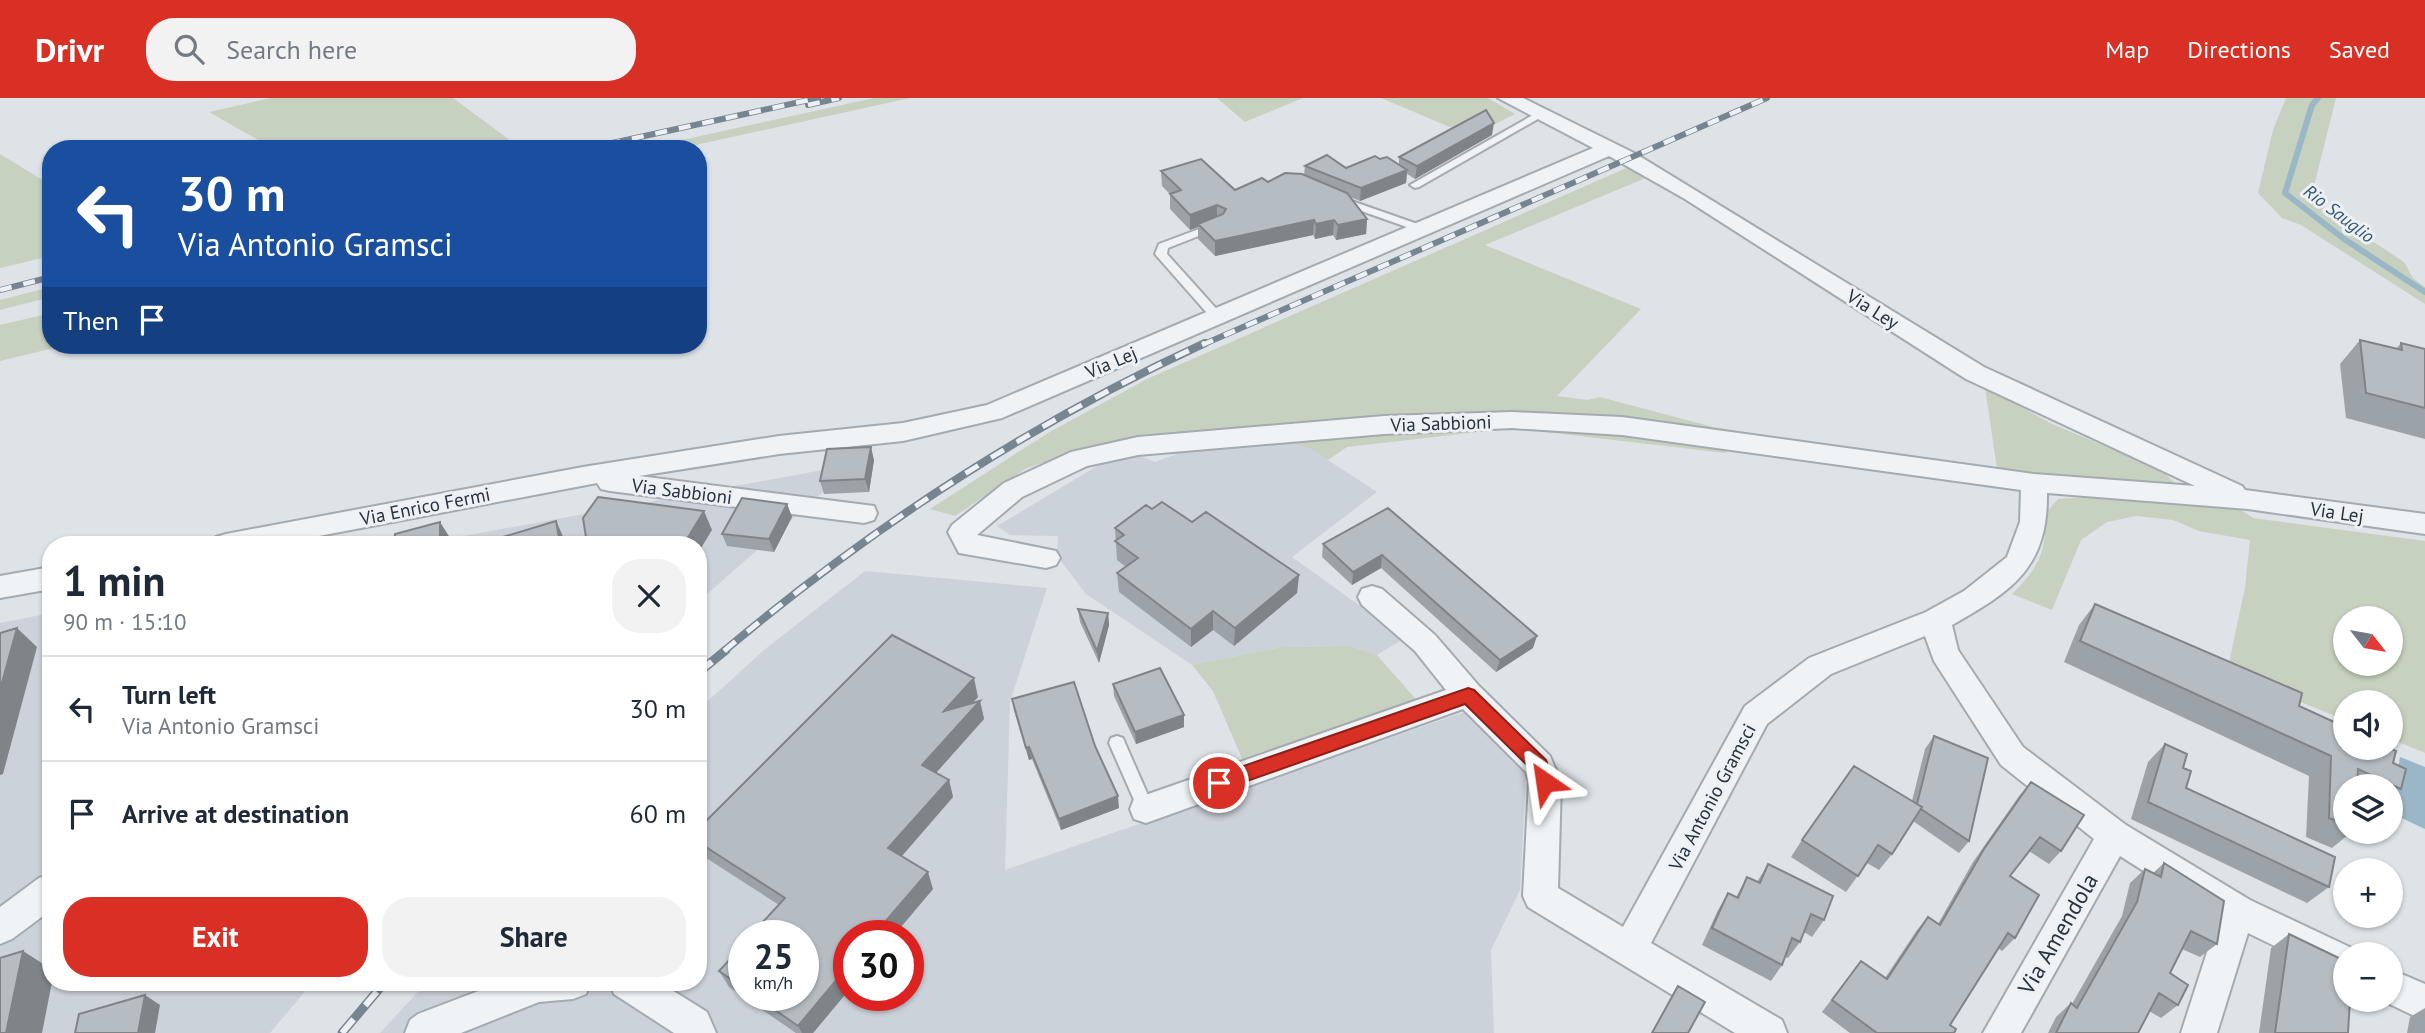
<!DOCTYPE html>
<html lang="en">
<head>
<meta charset="utf-8">
<style>
	body { margin:0; font-family:"PT Sans",sans-serif; background:#f2f2f3; color:#1f2937; height:100vh; display:flex; flex-direction:column; font-size:26px; white-space:nowrap }
	* { box-sizing:border-box; margin:0 }
	p { font-size:23px; color:#747a83 }
	.icon { flex:none; width:38px; height:38px; fill:none; stroke:currentColor; stroke-width:2; stroke-linecap:round; stroke-linejoin:round }
	.map { position:relative; flex:1; overflow:hidden }
	.details { position:absolute; left:42px; top:438px; width:665px; height:455px; display:flex; flex-direction:column; background:#fff; border-radius:28px; box-shadow:0 2px 5px #0004 }
	.details>* { flex:none }
	.guide { position:absolute; left:42px; top:42px; width:665px; height:214px; border-radius:28px; box-shadow:0 2px 5px #0004; background:#1a4fa0; color:#fff; overflow:hidden }
	.needle { width:46px; rotate:121deg }
	.fabs { position:absolute; left:2333px; top:508px; display:grid; gap:14px }
	.fabs a { display:grid; place-items:center; width:70px; height:70px; border-radius:50%; background:#fff; box-shadow:0 2px 5px #0004; font-size:35px }
	.speed { position:absolute; left:728px; top:822px; display:flex; gap:14px; font-size:35px; font-weight:700; text-align:center }
	.speed>* { display:grid; place-content:center; width:91px; height:91px; border-radius:50%; background:#fff; box-shadow:0 2px 5px #0004; line-height:1 }
	.speed small { font-size:18px; font-weight:400 }
	.speed .limit { border:10px solid #d22; background:#fff; color:#111 }
	.pin { position:absolute; display:grid; place-items:center; width:60px; height:60px; color:#fff; margin:-30px; border:4px solid #fff; border-radius:50%; box-shadow:0 2px 7px #0007 }
	.me { position:absolute; width:77px; margin:-38px; rotate:328deg; stroke-linejoin:round; filter:drop-shadow(0 0 5px #0008) }
	.turn { display:flex; align-items:center; gap:24px; height:147px; padding:0 21px; font-size:32px }
	.turn .icon { width:91px; height:91px; stroke-width:2.5 }
	.turn b { display:block; font-size:49px; line-height:60px }
	.then { display:flex; align-items:center; height:66px; padding:0 21px; background:#0003; gap:14px; font-size:26px }
	.round { display:grid; place-items:center; flex:none; width:74px; height:74px; border-radius:28px; background:#f2f2f3 }
	.overview { display:flex; align-items:center; justify-content:space-between; height:119px; padding:0 21px }
	h1 { font-size:42px; font-weight:800; line-height:52px }
	.primary-button { display:flex; gap:14px; margin-top:auto; padding:14px 21px }
	.primary-button a { flex:1; height:80px; border-radius:28px; background:#d93025; color:#fff; font-size:28px; font-weight:800; line-height:80px; text-align:center }
	.primary-button a+a { background:#f2f2f3; color:#1f2937 }
	ul { padding:0; list-style:none }
	li { display:flex; align-items:center; gap:21px; height:105px; padding:0 21px; border-top:2px solid #e0e1e3 }
	li div { flex:1 }
	li b { display:block; font-size:26px }
	li em { font-style:normal }
	header { display:flex; align-items:center; gap:42px; box-sizing:border-box; height:98px; padding:0 35px; background:#d93025; color:#fff }
	header strong { font-size:33px }
	nav { display:flex; gap:38px; margin-inline-start:auto; font-size:24px }
	.search { width:490px; height:63px; background:#f2f2f3; display:flex; align-items:center; gap:18px; box-sizing:border-box; padding:0 24px; border-radius:28px; color:#747a83; font-size:26px }
	.map>svg:first-child { display:block }
	.built { fill:#ccd2d9; fill-rule:evenodd }
	.green { fill:#c7d1bf; fill-rule:evenodd }
	.water { fill:#99b7c6 }
	.lines { fill:none; stroke-linecap:round; stroke-linejoin:round }
	.stream { stroke:#99b7c6; stroke-width:6 }
	.lane-casing { stroke:#a3abb1; stroke-width:4 }
	.street-casing { stroke:#a3abb1; stroke-width:4 }
	.lane { fill:#f0f3f5; fill-rule:evenodd }
	.street { fill:#f0f3f5; fill-rule:evenodd }
	.rail-far2-casing { stroke:#778590; stroke-width:6 }
	.rail-far1-casing { stroke:#778590; stroke-width:8 }
	.rail-casing { stroke:#778590; stroke-width:9 }
	.rail-far2 { stroke:#edf1f5; stroke-width:4.5; stroke-dasharray:12; stroke-linecap:butt }
	.rail-far1 { stroke:#edf1f5; stroke-width:5; stroke-dasharray:15; stroke-linecap:butt }
	.rail { stroke:#edf1f5; stroke-width:6; stroke-dasharray:18; stroke-linecap:butt }
	.wall { fill:#9ca3a8 }
	.shaded-wall { fill:#7f8488 }
	.building { fill:#b5bdc3; stroke:#7f8488; stroke-width:2 }
	.route { fill:#d93025; stroke:#8d1f18; stroke-width:2 }
	.labels { text-anchor:middle; stroke-width:6; stroke-linejoin:round; paint-order:stroke }
	.far-water-label { font-size:18px; font-style:italic; fill:#335970; stroke:#edf1f5 }
	.street-label { font-size:19px; fill:#27333d; stroke:#edf1f5 }
	.near-street-label { font-size:23px; fill:#27333d; stroke:#edf1f5 }
</style>
</head>
<body>
<header>
<strong>Drivr</strong>
<div class="search"><svg class="icon" aria-label="search" viewBox="0 0 24 24"><circle cx="10" cy="10" r="6"/><path d="M15 15l6 6"/></svg>Search here</div>
<nav><a>Map</a><a>Directions</a><a>Saved</a></nav>
</header>
<div class="map">
<svg width="2425" height="935" viewBox="0 0 2425 935">
	<rect width="100%" height="100%" fill="#dde3e7"/>
	<path class="built" d="M1283 343 1311 351 1377 394 1292 459 1405 540 1377 557 1349 548 1282 549 1192 567 1086 496 1057 458 1058 438 1010 437 997 428 1106 363 1132 354 1155 364 1198 348Z
		M855 366 698 504V446H421Z
		M865 473 1047 490 1010 604 1005 772 1465 614 1526 677 1520 792 1491 852 1494 935H380L427 884H698V612L764 552ZM744 838H803V898H744ZM849 838H908V898H849Z
		M51 515V884H313L270 935H0V525Z"/>
	<path class="green" d="M271 0H453L519 49 274 51 209 14Z
		M874 0H910L677 51H641Z
		M1217 0H1303L1245 24Z
		M1381 0H1488L1515 16 1471 38Z
		M2286 0H2336L2314 88 2328 114 2404 164 2413 180 2425 189V206L2301 127 2282 120 2258 95 2273 32Z
		M0 56 51 87V158L0 170Z
		M1631 68 1648 79 1485 147 1641 211 1557 298 1587 302 1600 299 1713 329 1835 350 1623 323 1079 352 1025 371 955 418 930 411 1048 335 1147 281Z
		M51 189V199L0 212V202Z
		M51 215V247H66L0 263V227Z
		M1985 289 2050 325 2161 372 2174 384 2163 391 2031 378 1997 371Z
		M1512 326 1731 348 1725 355 1512 330 1347 349 1328 362 1311 351 1283 343Z
		M2099 398 2241 412 2253 420 2425 443V655L2391 641 2390 604H2345V622L2227 574 2245 490 2250 442 2199 433 2173 422 2136 418 2107 424 2081 442 2052 512 2012 496C2039 469 2047 454 2045 416L2058 401ZM2345 520H2390V565H2345Z
		M1349 548 1377 557 1420 606 1244 665 1213 593 1192 567 1282 549Z"/>
	<path class="water" d="M2400 659 2425 669V731L2391 715Z"/>
	<g class="lines">
		<path class="stream" d="M2318 0 2312 7 2285 95 2344 141 2425 194"/>
		<defs>
			<path id="lane" d="M1540 13 1545 16 1543 18 1419 89 1415 90 1410 87Z
				M1340 99 1429 130 1430 132 1425 135 1421 134 1336 104 1335 102Z
				M1215 125 1219 126V130L1168 150 1167 156 1222 217V223H1214L1155 156 1159 146Z
				M1117 638 1123 640 1125 645 1154 711 1152 716 1146 718 1140 716 1138 711 1109 645 1111 640Z"/>
			<path id="street" d="M1498 0H1523L1636 56 1984 269 2242 388 2245 392 2425 416V436L2248 411 2047 395C2048 470 2012 493 1952 527L1958 552 2023 649 2126 727 2250 802 2358 853 2359 856H2345V882L2248 835 2217 935H2181L2218 820 2120 758 2021 935H1983L2094 741 2001 667 1934 563 1925 538 1831 576 1767 626 1651 845 1782 922 1787 935H1735L1528 809 1523 798 1529 684 1526 674 1463 611 1146 725 1134 721 1130 711 1134 701 1446 592 1415 553 1362 507 1358 499 1362 491 1372 488 1382 491 1435 537 1479 588 1550 658 1561 684 1558 790 1623 829 1745 608 1809 560 1926 514 1964 493 2007 459 2020 424 2021 392 1622 337 1512 330 1384 336 1138 357 1087 368 1022 399 977 437 1056 453 1060 460 1056 467 1046 470 959 455 948 434 952 427 1004 385 1071 354 1138 339 1384 318 1512 314 1622 319 2034 376 2195 388 1966 281 1685 101 1609 58 1002 320 903 343 779 356 639 378 874 408 877 415 874 422 864 425 610 393 601 391 597 385 277 446H212L216 439 226 436 583 369 779 338 903 325 987 307 1593 50Z
				M51 469V491L0 500V478Z
				M51 776V812L12 841 0 846V809L39 780Z
				M2390 871 2425 886V923L2379 901H2390Z
				M502 884H591L586 896 573 901 539 904 461 935H405L410 922 418 916Z
				M609 884H659L707 914 716 935H674L614 896Z"/>
		</defs>
		<use href="#lane" class="lane-casing"/>
		<use href="#street" class="street-casing"/>
		<use href="#lane" class="lane"/>
		<use href="#street" class="street"/>
		<defs>
			<path id="rail-far2" d="M808 7 839 0
				M585 51 818 0
				M0 192 51 179
				M1202 247 1767 0"/>
			<path id="rail-far1" d="M724 553C870 430 1031 325 1205 245"/>
			<path id="rail" d="M698 575 726 552
				M342 935 385 884"/>
		</defs>
		<use href="#rail-far2" class="rail-far2-casing"/>
		<use href="#rail-far1" class="rail-far1-casing"/>
		<use href="#rail" class="rail-casing"/>
		<use href="#rail-far2" class="rail-far2"/>
		<use href="#rail-far1" class="rail-far1"/>
		<use href="#rail" class="rail"/>
	</g>
	<path class="wall" d="M1492 37 1415 81 1407 76 1406 85 1360 103 1350 99 1367 121 1366 136 1336 142 1333 137 1315 141 1313 137 1215 158 1198 141V129L1190 132 1170 111V96L1162 88 1161 73 1235 92 1268 84 1304 77 1305 68 1346 70 1380 61 1399 66V59Z
		M2360 242 2396 251 2401 245 2425 251V341L2346 320 2340 266Z
		M874 362 869 394 824 396 820 383Z
		M787 406 792 419 774 454 727 448 722 436Z
		M1388 410 1533 550 1496 574 1381 470 1352 487 1322 459 1323 446Z
		M1152 411 1192 424 1299 477 1297 495 1234 548 1213 532 1191 549 1119 494 1117 475 1126 469 1117 462 1115 430Z
		M698 500 707 512 704 538 698 539Z
		M2095 506 2299 608 2393 665 2401 691 2390 700V688H2345V733H2353L2332 750 2306 739 2309 678 2064 564 2079 527Z
		M1078 511 1108 515 1109 527 1099 565 1080 524Z
		M1113 586 1184 617V629L1136 646 1114 598Z
		M978 599 971 606 980 603 984 621 936 674 949 682 953 699 902 758 933 791 813 935H796L729 889 719 873 744 845V898H803L779 807 700 756 698 753V731Z
		M1012 601 1095 648 1119 710 1061 732 1032 661 1029 662 1014 613Z
		M1934 638 1969 743 1959 755 1913 723 1892 756 1879 772 1867 765 1846 794 1791 759 1802 742 1912 703 1925 651Z
		M2165 646 2183 670 2186 690 2329 789 2307 805 2131 721 2148 664Z
		M2031 684 2061 753 2049 766 2029 753 2010 778 2015 840 2002 853 1998 850 1950 927 1954 935H1850L1822 914 1861 863 1885 880 1917 832 1928 819 1938 826 1973 764 2019 698Z
		M2164 765 2217 846 2200 859 2182 851 2170 875 2178 907 2161 920 2149 913 2138 935H2048L2056 919 2071 905 2072 906 2122 818 2130 785 2145 771 2153 775Z
		M1768 766 1824 822 1812 839 1804 834 1800 844 1788 860 1785 859 1782 867 1771 883 1702 847 1718 812 1728 795 1736 799 1747 779 1757 784Z
		M2289 836 2348 935H2259L2271 850Z
		M2425 910V935H2407L2410 919Z"/>
	<path class="shaded-wall" d="M1494 25 1492 37 1415 81 1417 68Z
		M1407 72 1406 85 1360 103 1361 90Z
		M1217 107V122L1198 126V129L1190 132V117Z
		M1367 121 1366 136 1336 142 1338 127Z
		M1314 122 1313 137 1215 158V143Z
		M1334 122 1333 137 1315 141 1316 126Z
		M871 349 874 362 869 394 865 381Z
		M787 406 792 419 774 454 769 441Z
		M704 413 712 432 698 455V446H684Z
		M556 423 562 436 565 446H560Z
		M440 424 452 443V446H440Z
		M1382 457 1381 470 1352 487 1353 474Z
		M1299 477 1297 495 1234 548 1235 530Z
		M701 500 707 512 704 538 698 526Z
		M1213 513V532L1191 549V531Z
		M1108 515 1109 527 1099 565 1097 553Z
		M17 530 37 549 3 676 0 677V592Z
		M1537 538 1533 550 1496 574 1500 562Z
		M974 580 978 599 949 631 944 613Z
		M980 603 984 621 928 684 922 667Z
		M1184 617V629L1136 646 1135 634Z
		M1029 649 1032 661 1029 662 1026 650Z
		M949 682 953 699 894 767 888 750Z
		M1118 698 1119 710 1061 732 1059 721Z
		M928 774 933 791 893 838H873Z
		M23 853 51 871 52 884 42 935H6Z
		M849 867V892L813 935H802L798 928Z
		M145 897 160 907 155 935H138Z"/>
	<path class="building" d="M1486 12 1494 25 1417 68 1399 59Z
		M1327 57 1346 70 1375 58 1380 61 1387 59 1407 72 1361 90 1305 68Z
		M1201 61 1235 92 1262 80 1268 84 1285 75 1302 76 1347 95 1367 121 1338 127 1334 122 1316 126 1314 122 1215 143 1198 126 1223 116 1226 111 1217 107 1190 117 1170 96 1181 92 1161 73Z
		M2360 242 2402 252 2401 245 2425 251V310L2366 295Z
		M871 349 865 381 820 383 827 351Z
		M598 399 704 413 684 446H587L583 420Z
		M742 400 787 406 769 441 722 436Z
		M1162 404 1192 424 1206 414 1299 477 1235 530 1213 513 1191 531 1117 475 1138 460 1115 443 1124 437 1115 430 1146 407 1152 411Z
		M1388 410 1537 538 1500 562 1382 457 1353 474 1323 446Z
		M556 423 560 446H484L483 445Z
		M440 424V446H394L395 436Z
		M698 500H701L698 525Z
		M2095 506 2302 595 2299 608 2345 629V649H2388L2396 653 2393 665 2406 671 2401 691 2358 671 2357 688H2345V726L2329 720 2331 658 2080 543Z
		M1078 511 1108 515 1097 553Z
		M17 530 0 592V535Z
		M892 537 974 580 944 613 980 603 922 667 949 682 888 750 928 774 873 838H849V867L798 928 755 898H803V838H750L785 800 698 744V731Z
		M1160 570 1184 617 1135 634 1113 586Z
		M1074 584 1095 648 1118 698 1059 721 1029 649 1026 650 1012 601Z
		M1934 638 1988 660 1969 743 1921 711 1922 709 1917 706Z
		M2165 646 2187 656 2183 670 2191 673 2186 690 2335 759 2329 789 2148 704Z
		M1854 668 1922 709 1892 756 1878 747 1858 778 1802 742Z
		M2031 684 2084 717 2061 753 2040 739 2010 778 2039 797 2015 840 2008 835 1950 927 1956 931 1954 935H1877L1832 902 1861 863 1887 881 1928 819 1940 827 1984 751Z
		M2164 765 2224 803 2217 846 2191 833 2170 875 2188 887 2178 907 2159 895 2138 935H2056L2071 905 2077 910 2137 804 2145 771 2161 779Z
		M1768 766 1833 798 1824 822 1811 816 1800 844 1792 840 1782 867 1712 830 1728 795 1738 800 1747 779 1760 785Z
		M2289 836 2345 863V901H2350L2348 935H2275Z
		M744 846V890L719 873Z
		M23 853 6 935H0V860Z
		M1678 888 1705 904 1688 935H1652Z
		M145 897 138 935H75L79 916Z"/>
	<path class="route" d="M1468 590 1474 592 1546 662 1554 684 1552 689H1539L1532 672 1465 606 1219 693 1212 690 1210 685 1212 679Z"/>
	<g class="labels">
		<g class="far-water-label">
			<text transform="translate(2339 116) rotate(37)" y="6">Rio Sauglio</text>
		</g>
		<g class="street-label">
			<text transform="translate(1873 211) rotate(32)" y="7">Via Ley</text>
			<text transform="translate(1111 264) rotate(-23)" y="7">Via Lej</text>
			<text transform="translate(1441 325) rotate(-2)" y="7">Via Sabbioni</text>
			<text transform="translate(682 393) rotate(7)" y="7">Via Sabbioni</text>
			<text transform="translate(425 408) rotate(-11)" y="7">Via Enrico Fermi</text>
			<text transform="translate(2337 414) rotate(8)" y="7">Via Lej</text>
			<text transform="translate(1712 699) rotate(-62)" y="7">Via Antonio Gramsci</text>
		</g>
		<g class="near-street-label">
			<text transform="translate(2058 836) rotate(-60)" y="8">Via Amendola</text>
		</g>
	</g>
</svg>
<div class="fabs">
<a><svg class="needle" viewBox="-14 -14 28 28"><path d="M0-13l5 13h-10z" fill="#e53935"/><path d="M0 13l5-13h-10z" fill="#747a83"/></svg></a>
<a><svg class="icon" aria-label="sound" viewBox="0 0 24 24"><path d="M4 9h4l5-4v14l-5-4H4zM17 9q2 3 0 6"/></svg></a>
<a><svg class="icon" aria-label="layers" viewBox="0 0 24 24"><path d="M12 4l9 5-9 5-9-5zM3 14l9 5 9-5"/></svg></a>
<a>+</a>
<a>−</a>
</div>
<div class="speed"><div>25<small>km/h</small></div><div class="limit">30</div></div>
<div class="pin" style="left:1219px;top:685px;background:#d93025"><svg class="icon" aria-label="arrive" viewBox="0 0 24 24"><path d="M6 21V4h12l-3 4 3 4H6"/></svg></div>
<svg class="me" style="left:1545px;top:684px" viewBox="-20 -20 40 40"><path d="M0-17L14 15 0 8-14 15z" fill="#d93025" stroke="#fff" stroke-width="4"/></svg>
<div class="guide">
<div class="turn"><svg class="icon" aria-label="left" viewBox="0 0 24 24"><path d="M17 20v-9H6M10 6l-5 5 5 5"/></svg><div><b>30 m</b>Via Antonio Gramsci</div></div>
<div class="then">Then<svg class="icon" aria-label="arrive" viewBox="0 0 24 24"><path d="M6 21V4h12l-3 4 3 4H6"/></svg></div>
</div>
<section class="details">
<div class="overview"><div><h1>1 min</h1><p>90 m · 15:10</p></div><a class="round"><svg class="icon" aria-label="close" viewBox="0 0 24 24"><path d="M6 6l12 12M18 6L6 18"/></svg></a></div>
<ul>
<li><svg class="icon" aria-label="left" viewBox="0 0 24 24"><path d="M17 20v-9H6M10 6l-5 5 5 5"/></svg><div><b>Turn left</b><p>Via Antonio Gramsci</p></div><em>30 m</em></li>
<li><svg class="icon" aria-label="arrive" viewBox="0 0 24 24"><path d="M6 21V4h12l-3 4 3 4H6"/></svg><div><b>Arrive at destination</b></div><em>60 m</em></li>
</ul>
<div class="primary-button"><a>Exit</a><a>Share</a></div>
</section>
</div>
</body>
</html>
